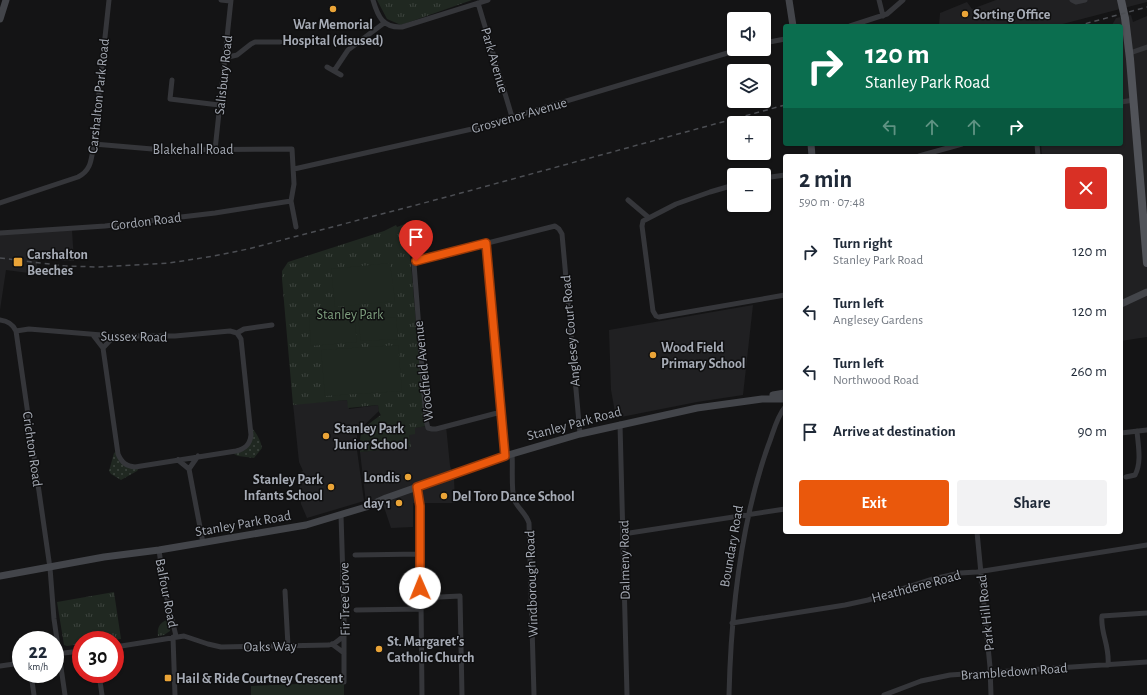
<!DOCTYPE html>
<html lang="en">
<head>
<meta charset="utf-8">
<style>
	body { margin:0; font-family:"Alegreya Sans",sans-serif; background:#f2f2f3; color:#1f2937; height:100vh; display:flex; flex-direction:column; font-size:15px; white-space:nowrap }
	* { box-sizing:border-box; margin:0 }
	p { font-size:13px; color:#747a83 }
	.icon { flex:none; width:22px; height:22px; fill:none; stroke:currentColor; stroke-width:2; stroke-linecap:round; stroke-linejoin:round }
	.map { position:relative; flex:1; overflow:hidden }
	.side { position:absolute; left:783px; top:154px; width:340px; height:380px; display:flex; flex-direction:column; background:#fff; border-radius:4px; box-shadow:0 1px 3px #0004 }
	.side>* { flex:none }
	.hud { position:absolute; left:783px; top:24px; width:340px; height:122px; border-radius:4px; box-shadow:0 1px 3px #0004; background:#0b6e4f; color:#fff; overflow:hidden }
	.tools { position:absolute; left:727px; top:12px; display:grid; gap:8px }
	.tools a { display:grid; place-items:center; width:44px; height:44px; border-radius:4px; background:#fff; box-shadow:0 1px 3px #0004; font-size:20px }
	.speed { position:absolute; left:12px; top:631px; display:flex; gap:8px; font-size:20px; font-weight:700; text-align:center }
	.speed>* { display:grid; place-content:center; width:52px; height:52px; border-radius:50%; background:#fff; box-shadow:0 1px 3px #0004; line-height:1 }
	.speed small { font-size:10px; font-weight:400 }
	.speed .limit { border:6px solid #d22; background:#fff; color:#111 }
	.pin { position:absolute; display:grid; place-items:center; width:34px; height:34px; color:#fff; margin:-41px -17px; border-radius:50% 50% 50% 0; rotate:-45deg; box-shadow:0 0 4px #0007 }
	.pin .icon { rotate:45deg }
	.me { position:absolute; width:44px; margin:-22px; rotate:359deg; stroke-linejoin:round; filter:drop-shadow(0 0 3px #0008) }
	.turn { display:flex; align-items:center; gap:14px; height:84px; padding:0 16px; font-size:18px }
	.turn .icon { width:52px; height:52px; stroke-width:2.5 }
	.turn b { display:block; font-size:28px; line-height:34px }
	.lanes { display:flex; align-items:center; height:38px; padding:0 16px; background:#0003; justify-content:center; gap:20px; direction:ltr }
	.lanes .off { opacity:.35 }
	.round { display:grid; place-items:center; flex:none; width:42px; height:42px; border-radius:4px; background:#f2f2f3 }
	.headline { display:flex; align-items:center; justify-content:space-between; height:68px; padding:0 16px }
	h1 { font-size:24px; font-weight:700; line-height:30px }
	.primary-button { display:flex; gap:8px; margin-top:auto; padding:8px 16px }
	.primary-button a { flex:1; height:46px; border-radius:4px; background:#ea580c; color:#fff; font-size:16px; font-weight:700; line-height:46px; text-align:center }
	.primary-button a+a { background:#f2f2f3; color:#1f2937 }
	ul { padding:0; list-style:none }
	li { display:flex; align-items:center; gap:12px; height:60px; padding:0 16px }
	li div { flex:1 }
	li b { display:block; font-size:15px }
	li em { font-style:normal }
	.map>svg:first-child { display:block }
	.built { fill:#202022 }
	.grass { fill:url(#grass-dots) }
	.park { fill:url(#park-tufts) }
	.garden { fill:#202821 }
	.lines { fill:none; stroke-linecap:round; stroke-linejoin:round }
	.street { stroke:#35363a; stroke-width:5 }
	.secondary { stroke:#43454a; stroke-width:7 }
	.primary { stroke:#515359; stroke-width:8 }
	.rail { stroke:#4c4e53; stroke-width:1.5; stroke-dasharray:5 4; stroke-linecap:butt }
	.route-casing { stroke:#983908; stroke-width:10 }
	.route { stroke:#ea580c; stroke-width:7 }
	.poi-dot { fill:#eaa437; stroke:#0f0f10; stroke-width:1.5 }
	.labels { text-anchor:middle; stroke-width:3; stroke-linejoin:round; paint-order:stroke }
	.poi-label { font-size:14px; font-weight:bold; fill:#a6abb5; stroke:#0f0f10; text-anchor:start }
	.street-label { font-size:14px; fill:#a6abb5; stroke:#0f0f10 }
	.park-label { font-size:14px; fill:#7e9f7e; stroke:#0f0f10 }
</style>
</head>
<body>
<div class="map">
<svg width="1147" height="695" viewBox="0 0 1147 695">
	<defs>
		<pattern id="grass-dots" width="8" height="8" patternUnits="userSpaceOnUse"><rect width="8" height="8" fill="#202821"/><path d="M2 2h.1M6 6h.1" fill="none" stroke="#3d443f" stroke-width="1.8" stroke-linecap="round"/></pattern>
		<pattern id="park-tufts" width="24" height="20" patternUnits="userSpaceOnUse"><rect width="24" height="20" fill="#202821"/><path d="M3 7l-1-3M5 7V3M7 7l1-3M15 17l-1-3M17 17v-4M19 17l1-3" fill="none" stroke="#3d443f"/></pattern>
	</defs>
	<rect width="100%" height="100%" fill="#141415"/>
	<path class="built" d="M996 0H1147V2L1055 26H939L940 13 967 2 972 9Z
		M1131 15 1133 22 1147 16V337L1121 341V156H1042L1041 144H1121V26H1110L1112 25 1116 18Z
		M72 230 74 261H64L38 256 36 274 6 270 0 310V234Z
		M753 305 743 395 697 402 616 418 611 390 609 330Z
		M347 400 349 409 378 405 379 411 357 432V450L364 501 307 518 301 504 299 473 303 471 299 462 293 404Z
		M427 426 428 428 446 426 450 466 454 478 455 503H413V527L391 528 381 498 366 504V503L360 452 410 447 409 435 414 428Z"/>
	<path class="grass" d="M251 427C256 432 261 441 262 448L254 458 238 456 232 453 245 450Z
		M117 451 119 459 139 468 137 471 121 480 111 474 109 471 114 453Z"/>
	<path class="park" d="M377 0H472L401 25 387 19Z
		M405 224 411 264 419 358 427 426 415 428V434L409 435 411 447 360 452C359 429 363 428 381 415L379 412 378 405 348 408 347 400 293 405 282 279V271L288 262 384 231 396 225 397 227Z
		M114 592 121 639 112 640H81V644L67 646 64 645 57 602Z
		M169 619 171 626 170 631 164 635 158 636C157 627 160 622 169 619Z"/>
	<path class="garden" d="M390 263 395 301 335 307 331 269Z
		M354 313 357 342 311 346 309 315Z
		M396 317 398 339 361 341 358 319Z
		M398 345 402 391 325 396 321 350Z
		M404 422 407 445 370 448 369 425Z
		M344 682V695H251V686Z"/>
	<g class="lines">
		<path class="street" d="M221 0 230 1
			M373 0C378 17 383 28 402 27L488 0
			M879 0 883 16
			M1072 0 1076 2 1085 0
			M478 3 512 117
			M850 26 887 14 903 0
			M764 43 785 39
			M1130 53 1147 47
			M224 58 237 55 251 44 255 42H280
			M327 67 341 75
			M334 71 348 50 384 23
			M172 80 170 99 219 105
			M1121 102 1134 100
			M94 144 164 150 292 149 294 184 291 201 296 227
			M1037 144 1038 156
			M215 150 231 0
			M919 156 962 144
			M294 169 472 129 741 49
			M764 178 785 175
			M734 185 710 192 676 204 643 221 642 226 653 311 656 316 659 317 785 295
			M628 200 648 217
			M0 203 78 177C90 171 91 162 93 149L109 0
			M0 233 105 226 215 213 291 201
			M486 243 505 456
			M0 320C8 321 13 324 16 331L29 329 114 336H175L230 331 237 333 244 329 272 325
			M16 331 50 568 54 619 65 695
			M93 335 103 348 118 454C122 463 126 466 135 467L236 451C245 449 250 445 251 435L241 339 237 333
			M103 348 114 336
			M501 412 436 429H432L428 428 426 420 414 264 420 260 555 226 559 229 562 234 580 434
			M620 424 627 695
			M1121 433 1147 430
			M512 454C513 465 511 489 514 499 517 508 526 513 529 523L534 695
			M198 456 189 469 203 543
			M178 460 189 469
			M1126 477 1135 475C1142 462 1138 445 1137 431
			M417 487 420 506 422 695
			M341 515 344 611V682
			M977 532 990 667 991 695
			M623 534 785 509
			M159 550 164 586 176 636
			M355 555 420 554
			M285 591 288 646
			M420 598 460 596 462 695
			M356 610 421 609
			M732 623 845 605 868 600 933 579 960 573 977 572 1147 545
			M173 637 175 695
			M332 644 344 653
			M115 647 184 636 208 644 221 647 329 645 335 643 344 636
			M55 654 81 651
			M1108 665C1110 646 1100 632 1102 616L1147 613
			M0 666 21 663
			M31 674 34 695
			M99 674 102 695
			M729 695C731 612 740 525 768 446 773 434 776 418 785 407
			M884 695 921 681 950 675 1147 662"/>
		<path class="secondary" d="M789 0 793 26
			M0 19 6 0
			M811 144 812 156
			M1121 304 1147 292
			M773 395 785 393
			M0 576 104 557 159 550 306 525 366 507 386 498 505 456 580 434 697 408 762 399H785"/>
		<path class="primary" d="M1121 0 1125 18 1130 59 1147 263"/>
		<path class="rail" d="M1077 26 1147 7
			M0 258 65 266 98 267 169 263 214 256 248 249 439 199 785 105"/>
	</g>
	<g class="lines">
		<defs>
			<path id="route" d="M416 261 486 243 505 456 417 487 420 506V588"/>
		</defs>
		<use href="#route" class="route-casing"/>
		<use href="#route" class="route"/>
	</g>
	<g class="poi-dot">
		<circle cx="333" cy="9" r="4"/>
		<circle cx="965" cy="14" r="4"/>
		<rect x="13" y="257" width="10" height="10" rx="2"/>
		<circle cx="653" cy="355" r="4"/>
		<circle cx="326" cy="436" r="4"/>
		<circle cx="408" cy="477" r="4"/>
		<circle cx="331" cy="487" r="4"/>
		<circle cx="444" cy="496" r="4"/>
		<circle cx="399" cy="503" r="4"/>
		<circle cx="379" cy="649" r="4"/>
		<rect x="164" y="674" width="8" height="8" rx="2"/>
	</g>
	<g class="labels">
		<g class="poi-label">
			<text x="973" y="19">Sorting Office</text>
			<text x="333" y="29" text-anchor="middle">War Memorial<tspan x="333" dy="16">Hospital (disused)</tspan></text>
			<text x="27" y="259">Carshalton<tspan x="27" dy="16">Beeches</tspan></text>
			<text x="661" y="352">Wood Field<tspan x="661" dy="16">Primary School</tspan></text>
			<text x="334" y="433">Stanley Park<tspan x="334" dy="16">Junior School</tspan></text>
			<text x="400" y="482" text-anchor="end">Londis</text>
			<text x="323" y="484" text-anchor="end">Stanley Park<tspan x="323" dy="16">Infants School</tspan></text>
			<text x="452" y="501">Del Toro Dance School</text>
			<text x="391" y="508" text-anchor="end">day 1</text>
			<text x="387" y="646">St. Margaret's<tspan x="387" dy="16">Catholic Church</tspan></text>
			<text x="176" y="683">Hail &amp; Ride Courtney Crescent</text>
		</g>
		<g class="street-label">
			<text transform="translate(495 60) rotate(74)" y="5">Park Avenue</text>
			<text transform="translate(223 75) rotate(-84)" y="5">Salisbury Road</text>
			<text transform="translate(98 96) rotate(-84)" y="5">Carshalton Park Road</text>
			<text transform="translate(519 115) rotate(-16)" y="5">Grosvenor Avenue</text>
			<text x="193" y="154">Blakehall Road</text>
			<text transform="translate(146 221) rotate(-7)" y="5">Gordon Road</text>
			<text transform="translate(570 331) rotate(-95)" y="5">Anglesey Court Road</text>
			<text transform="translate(134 336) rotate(1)" y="5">Sussex Road</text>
			<text transform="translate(423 371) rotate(-96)" y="5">Woodfield Avenue</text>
			<text transform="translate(574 423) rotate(-15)" y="5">Stanley Park Road</text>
			<text transform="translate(33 449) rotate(82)" y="5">Crichton Road</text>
			<text transform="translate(243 523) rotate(-10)" y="5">Stanley Park Road</text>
			<text transform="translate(731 546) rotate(-80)" y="5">Boundary Road</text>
			<text transform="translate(624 560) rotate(-91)" y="5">Dalmeny Road</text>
			<text transform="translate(531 584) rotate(-92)" y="5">Windborough Road</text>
			<text transform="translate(916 586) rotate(-15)" y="5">Heathdene Road</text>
			<text transform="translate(167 593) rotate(79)" y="5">Balfour Road</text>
			<text transform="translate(344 599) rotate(-91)" y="5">Fir Tree Grove</text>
			<text transform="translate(985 613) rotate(-96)" y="5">Park Hill Road</text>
			<text transform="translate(270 646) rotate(-1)" y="5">Oaks Way</text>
			<text transform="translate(1014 671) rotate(-4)" y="5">Brambledown Road</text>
		</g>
		<g class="park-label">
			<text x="350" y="319">Stanley Park</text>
		</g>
	</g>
</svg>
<div class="tools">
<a><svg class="icon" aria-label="sound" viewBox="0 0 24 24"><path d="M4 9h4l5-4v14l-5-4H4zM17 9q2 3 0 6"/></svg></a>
<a><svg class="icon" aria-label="layers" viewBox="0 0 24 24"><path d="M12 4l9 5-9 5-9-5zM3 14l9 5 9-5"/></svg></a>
<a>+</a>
<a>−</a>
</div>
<div class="speed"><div>22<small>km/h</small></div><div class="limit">30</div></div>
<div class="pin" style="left:416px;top:261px;background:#d93025"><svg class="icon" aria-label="arrive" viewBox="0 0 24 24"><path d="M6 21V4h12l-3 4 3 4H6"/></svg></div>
<svg class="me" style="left:420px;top:588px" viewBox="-20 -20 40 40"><circle r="19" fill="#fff"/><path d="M0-13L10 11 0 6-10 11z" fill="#ea580c"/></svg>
<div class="hud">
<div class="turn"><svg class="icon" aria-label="right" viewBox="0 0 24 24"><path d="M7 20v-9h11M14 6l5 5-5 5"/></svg><div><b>120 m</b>Stanley Park Road</div></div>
<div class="lanes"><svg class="icon off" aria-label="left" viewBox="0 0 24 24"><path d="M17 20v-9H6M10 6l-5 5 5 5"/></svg><svg class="icon off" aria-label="ahead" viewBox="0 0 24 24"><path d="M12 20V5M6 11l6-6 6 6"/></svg><svg class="icon off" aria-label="ahead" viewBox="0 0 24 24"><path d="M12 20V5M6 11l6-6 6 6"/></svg><svg class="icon" aria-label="right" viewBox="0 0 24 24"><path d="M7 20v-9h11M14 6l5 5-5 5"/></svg></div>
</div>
<section class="side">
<div class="headline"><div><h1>2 min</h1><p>590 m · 07:48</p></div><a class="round" style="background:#d93025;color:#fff"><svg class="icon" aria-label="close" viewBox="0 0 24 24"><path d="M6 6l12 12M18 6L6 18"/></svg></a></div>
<ul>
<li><svg class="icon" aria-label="right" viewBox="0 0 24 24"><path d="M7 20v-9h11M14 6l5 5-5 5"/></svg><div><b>Turn right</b><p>Stanley Park Road</p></div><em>120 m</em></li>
<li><svg class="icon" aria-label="left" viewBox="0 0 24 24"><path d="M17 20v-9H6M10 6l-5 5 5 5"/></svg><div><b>Turn left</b><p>Anglesey Gardens</p></div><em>120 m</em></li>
<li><svg class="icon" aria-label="left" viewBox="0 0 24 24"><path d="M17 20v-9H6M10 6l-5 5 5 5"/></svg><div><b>Turn left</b><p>Northwood Road</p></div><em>260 m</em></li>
<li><svg class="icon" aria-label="arrive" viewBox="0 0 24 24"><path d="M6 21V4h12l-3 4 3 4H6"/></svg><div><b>Arrive at destination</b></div><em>90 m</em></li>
</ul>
<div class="primary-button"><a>Exit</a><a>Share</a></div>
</section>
</div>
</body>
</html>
